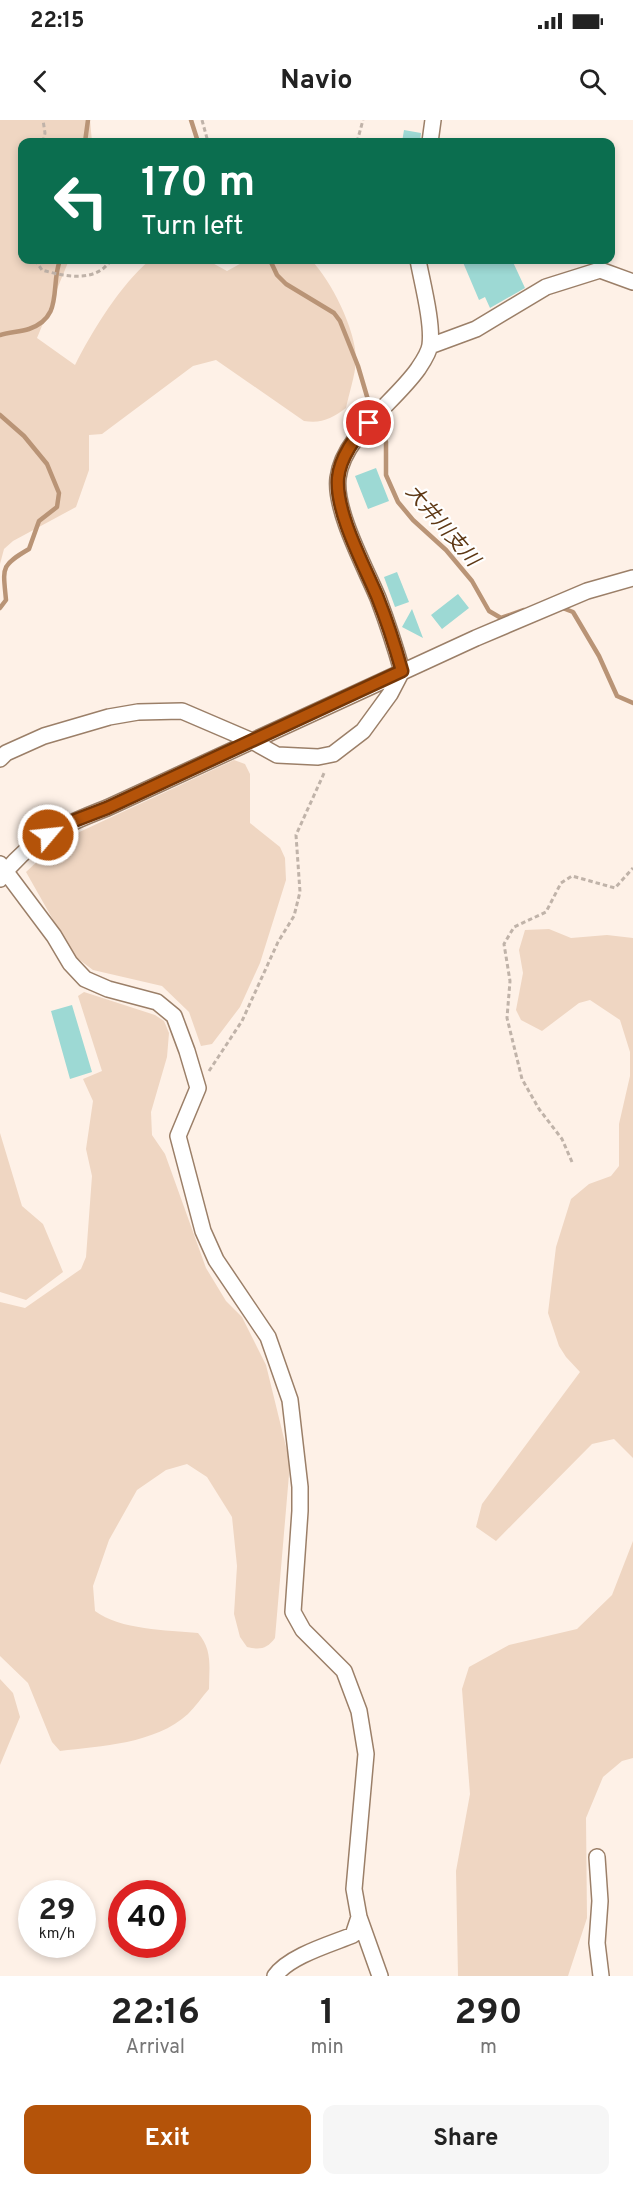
<!DOCTYPE html>
<html lang="en">
<head>
<meta charset="utf-8">
<style>
	body { margin:0; font-family:Overpass,"Noto Sans JP",sans-serif; background:#f6f6f6; color:#222; height:100vh; display:flex; flex-direction:column; font-size:22px; white-space:nowrap }
	* { box-sizing:border-box; margin:0 }
	p { font-size:20px; color:#767676 }
	.icon { flex:none; width:33px; height:33px; fill:none; stroke:currentColor; stroke-width:2; stroke-linecap:round; stroke-linejoin:round }
	.map { position:relative; height:1856px; overflow:hidden }
	.side { display:flex; flex-direction:column; background:#fff; flex:1 }
	.side>* { flex:none }
	.banner { position:absolute; left:18px; top:18px; width:597px; height:126px; border-radius:12px; box-shadow:0 3px 9px #0003; background:#0b6e4f; color:#fff; overflow:hidden }
	.speed { position:absolute; left:18px; top:1760px; display:flex; gap:12px; font-size:30px; font-weight:700; text-align:center }
	.speed>* { display:grid; place-content:center; width:78px; height:78px; border-radius:50%; background:#fff; box-shadow:0 3px 9px #0003; line-height:1 }
	.speed small { font-size:15px; font-weight:400 }
	.speed .limit { border:9px solid #d22; background:#fff; color:#111 }
	.pin { position:absolute; display:grid; place-items:center; width:51px; height:51px; color:#fff; margin:-26px; border:3px solid #fff; border-radius:50%; box-shadow:0 2px 6px #0007 }
	.me { position:absolute; width:66px; margin:-33px; rotate:62deg; stroke-linejoin:round; filter:drop-shadow(0 0 4px #0008) }
	.turn { display:flex; align-items:center; gap:21px; height:126px; padding:0 24px; font-size:27px }
	.turn .icon { width:78px; height:78px; stroke-width:2.5 }
	.turn b { display:block; font-size:42px; line-height:51px }
	.eta { display:flex; justify-content:space-evenly; align-items:center; height:102px; text-align:center }
	.eta b { font-size:36px; font-weight:700; line-height:42px }
	.action { display:flex; gap:12px; margin-top:auto; padding:12px 24px }
	.action a { flex:1; height:69px; border-radius:12px; background:#b45309; color:#fff; font-size:24px; font-weight:700; line-height:69px; text-align:center }
	.action a+a { background:#f6f6f6; color:#222 }
	.status { display:flex; justify-content:space-between; align-items:center; height:42px; padding:0 30px; background:#fff; direction:ltr }
	.status svg { height:16px; fill:currentColor }
	header { display:flex; justify-content:space-between; align-items:center; height:78px; padding:0 24px; background:#fff; font-size:27px; font-weight:700 }
	.map>svg:first-child { display:block }
	.green { fill:#efd6c2 }
	.lines { fill:none; stroke-linecap:round; stroke-linejoin:round }
	.stream { stroke:#b99476; stroke-width:4.5 }
	.building { fill:#9dd9d4 }
	.minor-casing { stroke:#9b7f68; stroke-width:18 }
	.path { stroke:#c0b3a9; stroke-width:3; stroke-dasharray:4.5 3; stroke-linecap:butt }
	.minor { stroke:#fff; stroke-width:15 }
	.route-casing { stroke:#753606; stroke-width:15 }
	.route { stroke:#b45309; stroke-width:10 }
	.labels { text-anchor:middle; stroke-width:4.5; stroke-linejoin:round; paint-order:stroke }
	.water-label { font-size:20px; font-style:italic; fill:#5e3814; stroke:#fff }
</style>
</head>
<body>
<div class="status"><b>22:15</b><svg viewBox="0 0 49 12"><path d="M0 12V9h3v3zM5 12V6h3v6zM10 12V3h3v9zM15 12V0h3v12zM26 1h20v11H26zM47 4h2v5h-2z"/></svg></div>
<header><svg class="icon" aria-label="back" viewBox="0 0 24 24"><path d="M15 5l-7 7 7 7"/></svg>Navio<svg class="icon" aria-label="search" viewBox="0 0 24 24"><circle cx="10" cy="10" r="6"/><path d="M15 15l6 6"/></svg></header>
<div class="map">
<svg width="633" height="1856" viewBox="0 0 633 1856">
	<rect width="100%" height="100%" fill="#fef1e7"/>
	<path class="green" d="M0 0H90L92 22H22V140H69L37 218 75 245C92 211 121 164 150 140H207L227 151 247 140H311C331 160 357 212 356 241 355 256 349 273 346 288 332 298 322 304 304 301L216 240 193 246 102 314 89 315V350L76 387 13 421 4 429 0 444Z
		M234 640 245 644 250 654V703L280 727 285 738 286 760 260 843 240 887 212 924 201 926 189 892 162 866 93 850 73 835 26 752 58 722Z
		M549 809 571 818 607 815 633 818V1338L614 1319 592 1324 496 1421 476 1407 482 1384 580 1252 566 1237 559 1226 548 1193 556 1127 571 1079 589 1064 611 1056 619 1046V1004L630 956V932L620 900 590 880 579 883 542 911 521 900 516 890 523 853 519 830 525 810Z
		M84 872 155 895 164 901 169 913 167 937 151 992 152 1015 165 1034 206 1148 226 1181 242 1197 266 1245 290 1343 275 1518C267 1529 260 1530 247 1527L240 1517 234 1494 237 1446 232 1397 207 1357 187 1344 166 1350 137 1370 109 1420 93 1466 95 1491C120 1510 167 1510 198 1513 213 1530 209 1548 209 1569 202 1577 195 1587 188 1594 155 1624 101 1626 60 1631L52 1622 28 1563 0 1536V1182L25 1188 81 1149 86 1137 92 1056 86 1029 93 981 83 959 102 951 78 876Z
		M0 1013 22 1086 43 1104 63 1152 26 1180 0 1172Z
		M633 1421V1638L622 1641 603 1657 586 1698 587 1798 568 1856H458L456 1751 470 1674 462 1569 469 1547 509 1525 577 1509 612 1475Z
		M0 1559 13 1573 20 1597 0 1645Z"/>
	<g class="lines">
		<path class="stream" d="M191 0 198 22
			M85 22 88 0
			M270 140 277 155 286 164 334 193 340 201 358 246 371 290 386 322V355L398 382 413 400 446 430 472 461 489 491 501 498 524 490
			M0 215C9 212 20 212 29 209 64 197 50 166 60 140
			M0 295 24 316 47 344 59 373 57 387 39 401 29 429C0 446 3 447 6 480L0 488
			M560 487 573 492 599 536 617 576 633 583"/>
	</g>
	<path class="building" d="M404 10 421 13 420 22H402Z
		M462 140H512L525 168 490 188 485 177 479 180Z
		M376 348 389 381 368 389 355 356Z
		M397 452 409 482 395 487 384 457Z
		M458 474 469 488 442 509 431 495Z
		M412 489 423 518 402 507Z
		M72 885 92 952 70 959 51 891Z"/>
	<g class="lines">
		<defs>
			<path id="minor" d="M430 22 433 0
				M430 226 476 209 546 167 600 150 633 162
				M0 639 6 633 44 616 109 597 138 592 182 591 252 621 277 635 318 637 333 634 363 611 390 574 402 551C395 526 387 502 378 478 365 447 334 390 338 358 343 316 394 283 418 249 422 243 429 233 430 225 433 203 422 162 418 140
				M0 744 54 816 70 843 85 859 108 869 157 882 174 896 187 931 198 968 178 1016 203 1111 216 1140 268 1217 290 1280 300 1367V1391L293 1492 303 1510 344 1551 359 1591 366 1634 354 1769 359 1797 380 1856
				M0 759C29 719 63 705 107 688L476 518 587 471 633 458
				M597 1737 600 1781 597 1823 601 1856
				M275 1856C289 1836 331 1824 353 1815L359 1797"/>
		</defs>
		<use href="#minor" class="minor-casing"/>
		<path class="path" d="M202 0 208 22
			M43 22 45 13 43 0
			M357 22 363 0
			M35 140 42 150C59 155 85 161 101 150 105 148 108 143 112 140
			M209 951 242 901 278 822 294 796 300 772 296 715 325 651
			M572 1042 562 1019 539 989 522 959 507 898 510 861 504 824 514 807 546 792 561 763 572 756 615 768 633 748"/>
		<use href="#minor" class="minor"/>
	</g>
	<g class="lines">
		<defs>
			<path id="route" d="M48 715 63 705 107 688 402 551C395 526 387 501 377 476 364 445 335 392 338 358 340 338 355 316 369 303"/>
		</defs>
		<use href="#route" class="route-casing"/>
		<use href="#route" class="route"/>
	</g>
	<g class="labels">
		<g class="water-label">
			<text transform="translate(443 405) rotate(49)" y="7">大井川支川</text>
		</g>
	</g>
</svg>
<div class="speed"><div>29<small>km/h</small></div><div class="limit">40</div></div>
<div class="pin" style="left:369px;top:303px;background:#d93025"><svg class="icon" aria-label="arrive" viewBox="0 0 24 24"><path d="M6 21V4h12l-3 4 3 4H6"/></svg></div>
<svg class="me" style="left:48px;top:715px" viewBox="-20 -20 40 40"><circle r="17" fill="#b45309" stroke="#fff" stroke-width="3"/><path d="M0-11L8 9 0 5-8 9z" fill="#fff"/></svg>
<div class="banner">
<div class="turn"><svg class="icon" aria-label="left" viewBox="0 0 24 24"><path d="M17 20v-9H6M10 6l-5 5 5 5"/></svg><div><b>170 m</b>Turn left</div></div>
</div>
</div>
<section class="side">
<div class="eta">
<div><b>22:16</b><p>Arrival</p></div>
<div><b>1</b><p>min</p></div>
<div><b>290</b><p>m</p></div>
</div>
<div class="action"><a>Exit</a><a>Share</a></div>
</section>
</body>
</html>
